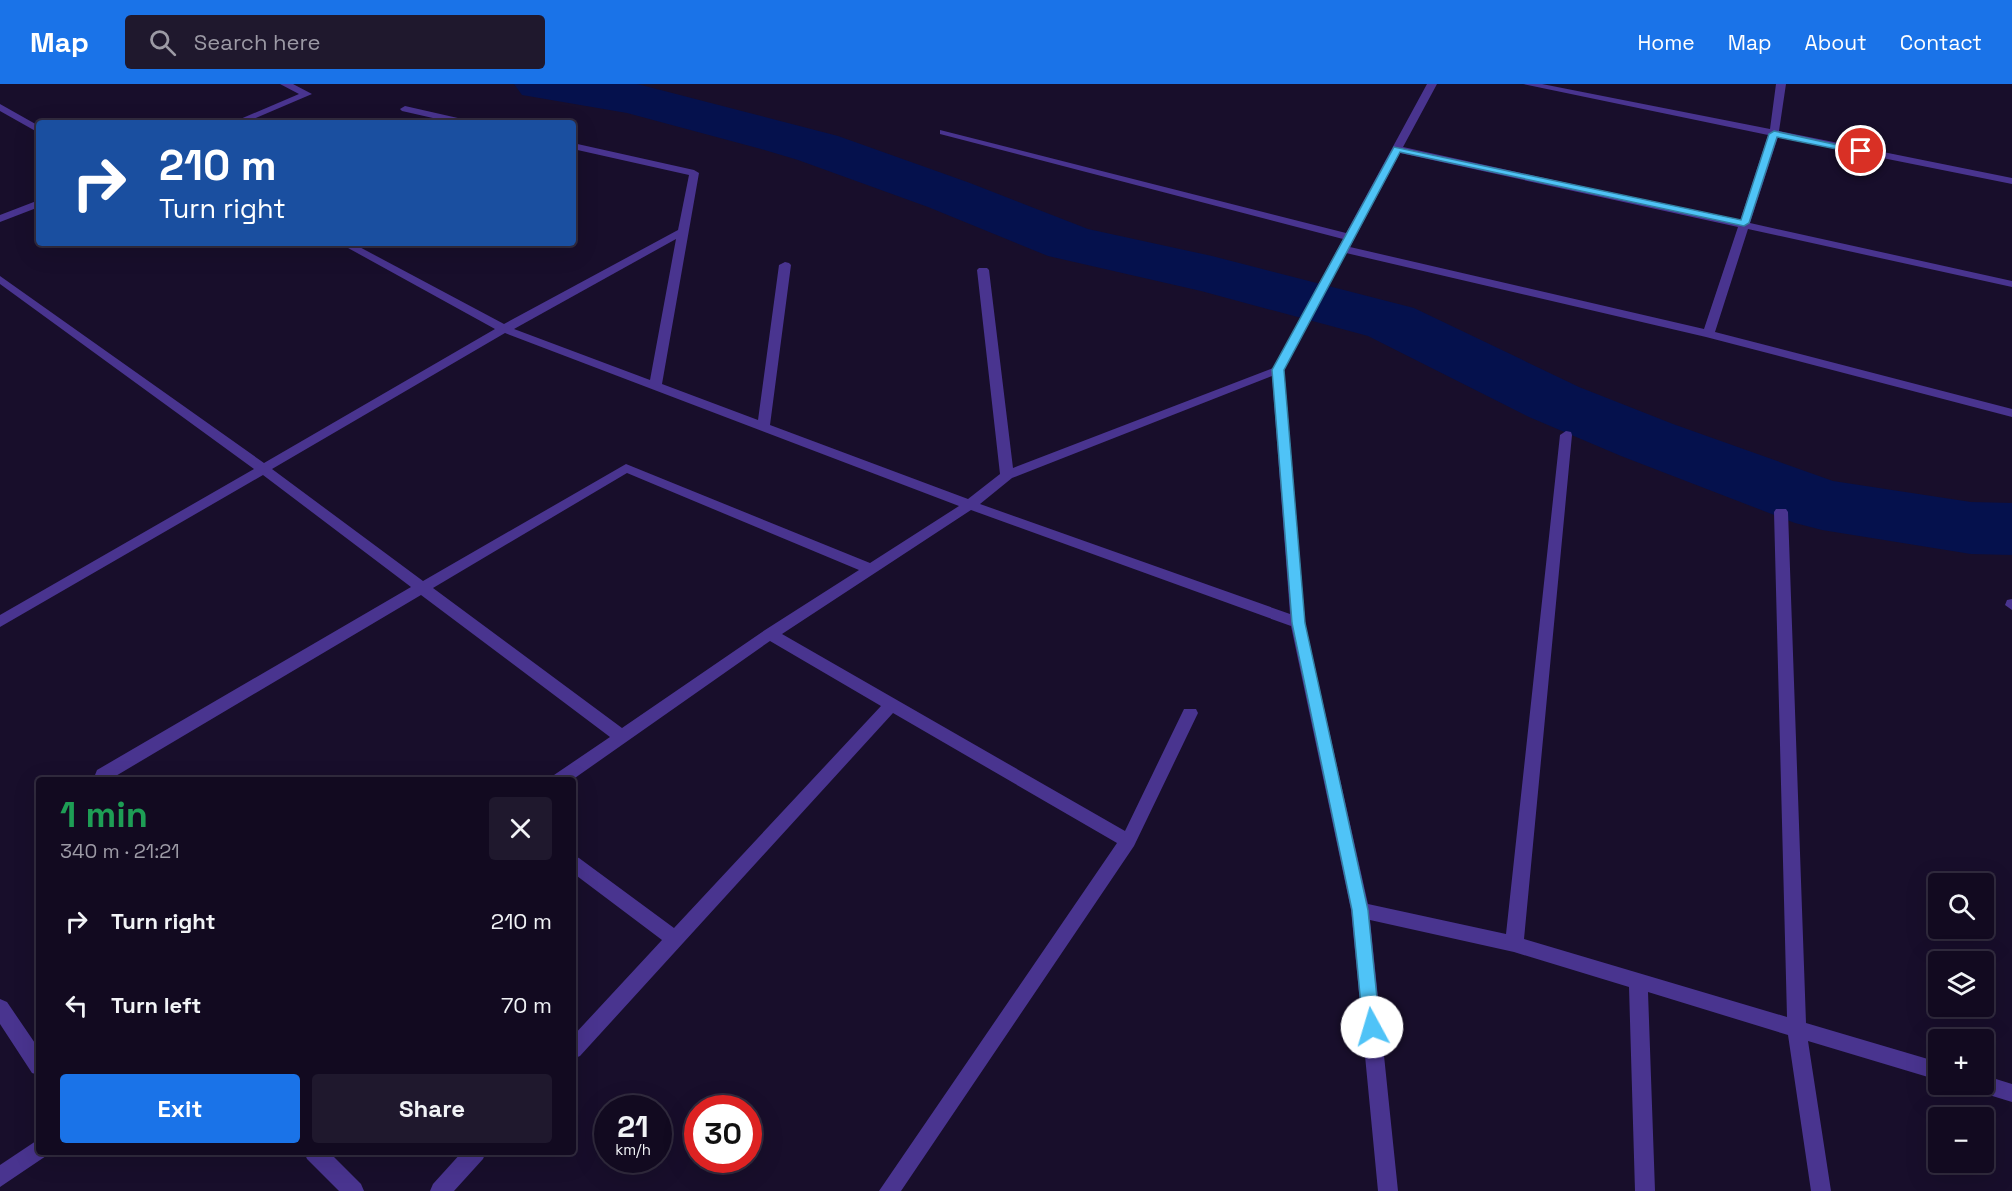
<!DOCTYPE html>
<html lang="en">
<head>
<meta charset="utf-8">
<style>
	body { margin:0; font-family:"Space Grotesk",sans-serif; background:#1f182d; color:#f1f3f6; height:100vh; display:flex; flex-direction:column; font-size:22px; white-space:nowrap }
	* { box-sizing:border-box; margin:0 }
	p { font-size:20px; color:#9c9aa5 }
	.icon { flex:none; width:33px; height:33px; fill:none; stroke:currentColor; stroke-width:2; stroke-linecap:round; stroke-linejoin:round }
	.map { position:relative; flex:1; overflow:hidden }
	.side { position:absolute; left:36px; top:693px; width:540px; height:378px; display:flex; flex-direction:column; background:#120a20; border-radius:6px; box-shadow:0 6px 24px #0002,0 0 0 2px #312b3e }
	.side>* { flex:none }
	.hud { position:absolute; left:36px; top:36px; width:540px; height:126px; border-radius:6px; box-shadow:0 6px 24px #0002,0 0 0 2px #312b3e; background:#1a4fa0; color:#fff; overflow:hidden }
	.buttons { position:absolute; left:1928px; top:789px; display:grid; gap:12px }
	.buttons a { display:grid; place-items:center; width:66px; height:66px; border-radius:6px; background:#120a20; box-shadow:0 6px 24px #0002,0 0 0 2px #312b3e; font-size:30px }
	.speed { position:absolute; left:594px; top:1011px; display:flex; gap:12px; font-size:30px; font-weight:700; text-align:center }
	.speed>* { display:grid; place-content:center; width:78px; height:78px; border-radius:50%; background:#120a20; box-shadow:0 6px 24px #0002,0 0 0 2px #312b3e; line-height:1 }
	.speed small { font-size:15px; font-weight:400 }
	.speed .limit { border:9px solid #d22; background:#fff; color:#111 }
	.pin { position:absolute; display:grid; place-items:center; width:51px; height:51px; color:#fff; margin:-26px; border:3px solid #fff; border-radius:50%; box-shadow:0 2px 6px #0007 }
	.me { position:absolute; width:66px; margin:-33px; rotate:354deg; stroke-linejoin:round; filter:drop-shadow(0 0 4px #0008) }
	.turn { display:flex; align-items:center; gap:21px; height:126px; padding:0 24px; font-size:27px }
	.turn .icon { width:78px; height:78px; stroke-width:2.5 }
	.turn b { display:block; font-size:42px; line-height:51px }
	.round { display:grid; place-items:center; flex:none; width:63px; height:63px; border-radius:6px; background:#1f182d }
	.headline { display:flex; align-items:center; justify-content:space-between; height:102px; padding:0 24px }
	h1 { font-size:36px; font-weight:700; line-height:45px; color:#1e9e55 }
	.cta { display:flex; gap:12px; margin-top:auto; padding:12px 24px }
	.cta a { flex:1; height:69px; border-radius:6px; background:#1a73e8; color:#fff; font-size:24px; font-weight:700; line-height:69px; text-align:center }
	.cta a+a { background:#1f182d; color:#f1f3f6 }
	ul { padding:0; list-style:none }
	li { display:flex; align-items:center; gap:18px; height:84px; padding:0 24px }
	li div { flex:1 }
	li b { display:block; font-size:22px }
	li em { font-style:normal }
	header { display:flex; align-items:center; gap:36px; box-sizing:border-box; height:84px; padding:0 30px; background:#1a73e8; color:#fff }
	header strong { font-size:28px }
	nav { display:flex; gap:33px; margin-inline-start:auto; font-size:21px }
	.search { width:420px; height:54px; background:#1f182d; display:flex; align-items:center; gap:15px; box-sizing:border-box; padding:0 21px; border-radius:6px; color:#9c9aa5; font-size:22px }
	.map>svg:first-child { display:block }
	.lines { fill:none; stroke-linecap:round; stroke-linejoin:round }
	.river { fill:#05114d; fill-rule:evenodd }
	.street { fill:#49348f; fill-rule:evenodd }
	.route { fill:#4fc3f7; stroke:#337fa1; stroke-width:1.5 }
</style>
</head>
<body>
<header>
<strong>Map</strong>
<div class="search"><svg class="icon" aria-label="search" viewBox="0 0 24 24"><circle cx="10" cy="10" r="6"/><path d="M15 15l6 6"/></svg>Search here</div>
<nav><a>Home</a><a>Map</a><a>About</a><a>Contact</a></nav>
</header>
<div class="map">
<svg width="2012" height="1107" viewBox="0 0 2012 1107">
	<rect width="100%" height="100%" fill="#180e2b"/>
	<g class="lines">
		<path class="river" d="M514 0H637L649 3 838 52 970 99 1088 145 1212 172 1414 224 1579 303 1673 340 1833 397 1971 418 2012 419V471L1971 470 1822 446 1795 439 1621 372 1529 333 1368 252 1201 207 1048 172 928 123 798 76 761 65 627 29 522 11Z"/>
		<path class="street" d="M280 0H293L312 10 244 39H231L299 10Z
			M1427 0H1437L1403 63 1740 137 1768 51 1523 0H1542L1770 45 1776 0H1786L1779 47 2012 94V100L1778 53 1750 139 2012 197V203L1748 145 1715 248 2012 325V333L1706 253 1346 169 1284 286 1305 539 1368 820 1506 850 1560 351 1566 347 1571 348 1572 351 1524 855 1787 933 1774 428 1776 425H1786L1788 428 1806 939 1938 978V996L1808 957 1831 1107H1811L1788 951 1648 908 1655 1107H1635L1629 903 1514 868 1370 836 1398 1107H1378L1351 826 1291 542 971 426 782 550 1125 747 1184 625H1196L1198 629 1134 762 901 1107H879L1117 759 893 629 580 972 573 975V952L662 856 573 789V772L579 774 674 844 881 622 770 557 572 696H552L554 691 610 653 421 511 109 696H97L95 691 97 686 411 503 263 391 0 543V531L254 385 0 200V192L264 379 495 245 339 159H352L504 240 678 146 689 91 573 65V59L694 86 699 89 662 300 758 336 779 181 785 178 789 179 791 181 770 341 968 415 1000 390 977 186 979 184H987L989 186 1013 384 1273 284 1343 155 940 50V46L1346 149ZM1400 69 1738 143 1704 245 1350 163ZM676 155 650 296 514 245ZM505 249 959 422 870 479 626 380 423 497 272 385ZM1272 292 1290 530 980 420 1012 394ZM627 389 859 486 765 546 622 644 433 504Z
			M0 20 39 42V49L0 27Z
			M405 22 471 37 473 39H455L402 27 400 25Z
			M39 116V123L0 138V131Z
			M2012 515V526L2005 521 2007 516Z
			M0 915 7 918 39 965V991L32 989 0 940Z
			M1983 991 2012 1000V1018L1976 1007 1973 1000H1983Z
			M39 1055V1068H48L46 1072 0 1103V1081Z
			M304 1068H329L361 1100 364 1107H339L307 1075Z
			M462 1068H486L483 1075 454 1107H430L433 1100Z"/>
	</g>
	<path class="route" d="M1774 47 1865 67 1861 70 1777 53 1749 139 1744 142 1400 68 1284 286 1305 539 1368 826 1380 943 1378 949 1372 951 1365 949 1363 943 1352 826 1292 539 1272 286 1394 63 1741 136 1769 50Z"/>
</svg>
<div class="buttons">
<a><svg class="icon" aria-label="search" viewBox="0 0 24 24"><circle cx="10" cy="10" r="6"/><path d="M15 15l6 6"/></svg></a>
<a><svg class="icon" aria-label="layers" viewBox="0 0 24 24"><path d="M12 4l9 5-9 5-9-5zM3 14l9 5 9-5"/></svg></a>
<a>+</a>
<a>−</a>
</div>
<div class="speed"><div>21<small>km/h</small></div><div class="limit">30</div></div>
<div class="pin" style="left:1861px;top:67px;background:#d93025"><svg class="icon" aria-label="arrive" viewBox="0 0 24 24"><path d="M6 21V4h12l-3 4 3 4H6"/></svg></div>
<svg class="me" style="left:1372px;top:943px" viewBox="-20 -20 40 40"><circle r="19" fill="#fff"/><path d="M0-13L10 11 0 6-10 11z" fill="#4fc3f7"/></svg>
<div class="hud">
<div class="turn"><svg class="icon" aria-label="right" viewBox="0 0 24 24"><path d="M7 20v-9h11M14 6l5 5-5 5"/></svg><div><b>210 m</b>Turn right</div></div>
</div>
<section class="side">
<div class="headline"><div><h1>1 min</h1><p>340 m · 21:21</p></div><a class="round"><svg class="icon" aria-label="close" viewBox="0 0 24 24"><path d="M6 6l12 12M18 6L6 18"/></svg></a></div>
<ul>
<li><svg class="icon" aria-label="right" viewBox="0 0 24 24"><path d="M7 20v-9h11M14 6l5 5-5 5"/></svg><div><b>Turn right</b></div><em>210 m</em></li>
<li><svg class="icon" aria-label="left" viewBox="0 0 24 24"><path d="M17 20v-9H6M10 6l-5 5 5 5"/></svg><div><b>Turn left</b></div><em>70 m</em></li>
</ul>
<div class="cta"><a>Exit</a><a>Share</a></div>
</section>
</div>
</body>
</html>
